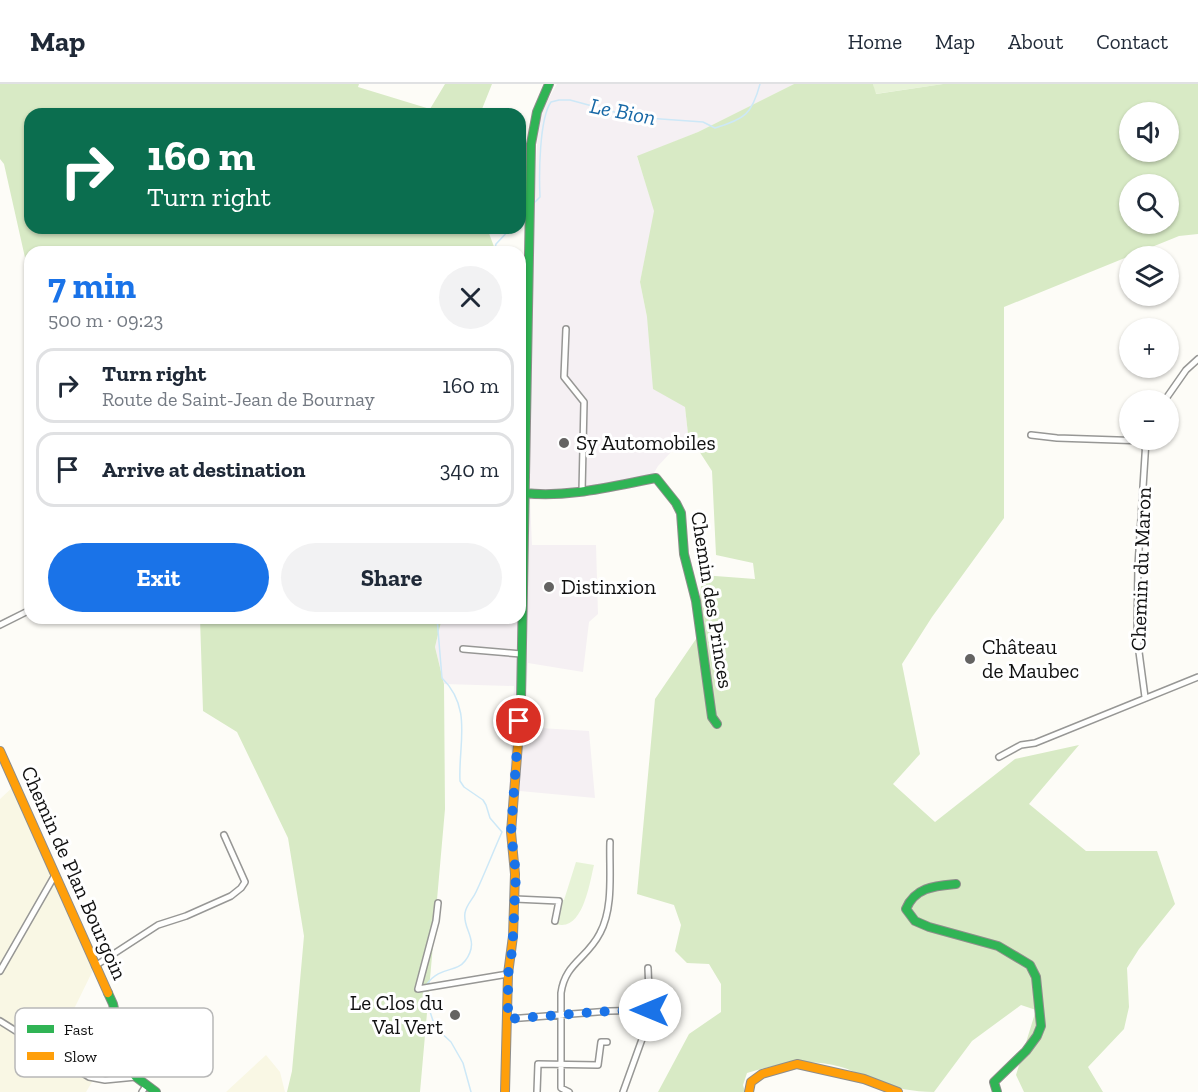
<!DOCTYPE html>
<html lang="en">
<head>
<meta charset="utf-8">
<style>
	body { margin:0; font-family:"Zilla Slab",serif; background:#f2f2f3; color:#1f2937; height:100vh; display:flex; flex-direction:column; font-size:22px; white-space:nowrap }
	* { box-sizing:border-box; margin:0 }
	p { font-size:20px; color:#747a83 }
	.icon { flex:none; width:33px; height:33px; fill:none; stroke:currentColor; stroke-width:2; stroke-linecap:round; stroke-linejoin:round }
	.map { position:relative; flex:1; overflow:hidden }
	.details { position:absolute; left:24px; top:162px; width:502px; height:378px; display:flex; flex-direction:column; background:#fff; border-radius:18px; box-shadow:0 2px 4px #0004 }
	.details>* { flex:none }
	.top-card { position:absolute; left:24px; top:24px; width:502px; height:126px; border-radius:18px; box-shadow:0 2px 4px #0004; background:#0b6e4f; color:#fff; overflow:hidden }
	.fabs { position:absolute; left:1119px; top:18px; display:grid; gap:12px }
	.fabs a { display:grid; place-items:center; width:60px; height:60px; border-radius:50%; background:#fff; box-shadow:0 2px 4px #0004; font-size:30px }
	.pin { position:absolute; display:grid; place-items:center; width:51px; height:51px; color:#fff; margin:-26px; border:3px solid #fff; border-radius:50%; box-shadow:0 2px 6px #0007 }
	.me { position:absolute; width:66px; margin:-33px; rotate:270deg; stroke-linejoin:round; filter:drop-shadow(0 0 4px #0008) }
	.turn { display:flex; align-items:center; gap:21px; height:126px; padding:0 24px; font-size:27px }
	.turn .icon { width:78px; height:78px; stroke-width:2.5 }
	.turn b { display:block; font-size:42px; line-height:51px }
	.round { display:grid; place-items:center; flex:none; width:63px; height:63px; border-radius:32px; background:#f2f2f3 }
	.headline { display:flex; align-items:center; justify-content:space-between; height:102px; padding:0 24px }
	h1 { font-size:36px; font-weight:800; line-height:45px; color:#1a73e8 }
	.action { display:flex; gap:12px; margin-top:auto; padding:12px 24px }
	.action a { flex:1; height:69px; border-radius:36px; background:#1a73e8; color:#fff; font-size:24px; font-weight:800; line-height:69px; text-align:center }
	.action a+a { background:#f2f2f3; color:#1f2937 }
	ul { padding:0; list-style:none }
	li { display:flex; align-items:center; gap:18px; height:75px; margin:0 12px 9px; padding:0 12px; border:3px solid #e0e1e3; border-radius:18px }
	li div { flex:1 }
	li b { display:block; font-size:22px }
	li em { font-style:normal }
	header { display:flex; align-items:center; gap:36px; box-sizing:border-box; height:84px; padding:0 30px; background:#fff; border-bottom:2px solid #e0e1e3 }
	header strong { font-size:28px }
	nav { display:flex; gap:33px; margin-inline-start:auto; font-size:21px }
	.map>svg:first-child { display:block }
	.industrial { fill:#f5f0f3 }
	.farmland { fill:#f9f7e4 }
	.green { fill:#e7f3d7 }
	.forest { fill:#d8eac5; fill-rule:evenodd }
	.lines { fill:none; stroke-linecap:round; stroke-linejoin:round }
	.stream { stroke:#cde8f7; stroke-width:1.5 }
	.street-casing { stroke:#979795; stroke-width:8 }
	.fast-casing { stroke:#8e8d8b; stroke-width:10 }
	.slow-casing { stroke:#8e8d8b; stroke-width:10 }
	.street { stroke:#fffffe; stroke-width:5 }
	.fast { stroke:#30b455; stroke-width:8 }
	.slow { stroke:#ff9f0a; stroke-width:8 }
	.route { stroke:#1a73e8; stroke-width:10; stroke-dasharray:0 18 }
	.poi-dot { fill:#646362; stroke:#fff; stroke-width:2 }
	.labels { text-anchor:middle; stroke-width:6; stroke-linejoin:round; paint-order:stroke }
	.poi-label { font-size:21px; fill:#111; stroke:#fff; text-anchor:start }
	.street-label { font-size:21px; fill:#111; stroke:#fff }
	.water-label { font-size:22px; font-style:italic; fill:#1768a6; stroke:#fff }
	.key { fill:#fff; stroke:#b8b8b8; stroke-width:1.5 }
	.key-label { font-size:16px; fill:#111 }
</style>
</head>
<body>
<header>
<strong>Map</strong>
<nav><a>Home</a><a>Map</a><a>About</a><a>Contact</a></nav>
</header>
<div class="map">
<svg width="1198" height="1008" viewBox="0 0 1198 1008">
	<rect width="100%" height="100%" fill="#fdfcf7"/>
	<path class="industrial" d="M557 0H794L698 48 637 73 655 127 640 198 647 233 685 323 688 350 658 382 651 394 589 409 530 416 532 461H596L598 530 589 538 583 588 528 579 524 643 589 647 595 714 509 706 514 602 444 600 435 563 442 534H520L521 222 525 220 534 125 538 42 545 21Z"/>
	<path class="farmland" d="M15 701 95 882 74 925 45 970 92 998 86 1008H0V715Z
		M266 971 280 988 285 1008H226Z"/>
	<path class="green" d="M873 0H943L875 10Z
		M576 778 594 781C590 797 583 849 556 840L561 816H564Z"/>
	<path class="forest" d="M0 0H359L358 3 430 25 445 0H492L480 30H30V144H487L496 168H30V208L28 206 26 178 4 80 0 75Z
		M794 0H873L876 10 943 0H1198V150L1179 152 1004 223V434L932 533 902 580 920 670 893 700 935 738 1015 675 1079 661 1029 720 1086 767H1157L1175 820 1139 865 1127 884 1129 923 1124 945 1088 983 1103 1008H1024L1016 991 1036 926 1021 921 972 957 934 1008C913 1008 895 1004 876 997 864 993 853 986 841 983 808 974 779 979 747 989L743 1001 745 1008H658L689 950 721 928V900L709 880 687 879 675 867 681 841 674 821 637 810 655 615 696 555 702 491 755 495 753 479 716 471 712 387 688 350 685 323 653 305 647 233 640 198 654 127 637 72 698 48ZM1130 28H1168V68H1130ZM1130 100H1168V140H1130Z
		M200 534H442L435 563 444 600 445 725 420 1008H287L292 987 304 852 288 754 237 648 203 627Z"/>
	<g class="lines">
		<path class="stream" d="M534 119 540 113C539 92 539 35 551 18L559 16H570L633 33 703 38 715 44C745 35 752 30 760 0
			M520 132 526 126
			M494 168 496 160 511 144
			M427 900C440 882 456 889 465 877 481 856 462 846 465 829 466 821 473 815 476 808 485 789 493 768 502 748L490 734 486 721 483 716 464 703 460 697C458 661 473 624 442 594L437 534
			M424 909 435 943 451 958 463 979 471 1008"/>
		<defs>
			<path id="street" d="M566 245 564 293 584 318 582 408
				M1165 316 1186 286 1198 275
				M1031 351 1057 354 1146 357
				M0 541 30 526
				M463 565 521 570
				M1145 613 1137 553 1138 482 1146 356
				M999 673 1021 661 1035 659 1198 593
				M515 815 559 817 555 837
				M438 819 436 837 418 905 508 890
				M95 882 158 841 186 832 231 812 241 804 245 798 224 751
				M0 887 55 791
				M508 935 610 927 650 926
				M0 937 89 993 105 996 136 993
				M142 1008 146 1002
				M537 1008 538 980 598 981 601 958H607
				M569 1008 561 1004V909C565 879 587 875 600 849 614 823 609 786 610 758
				M623 1008 650 933 648 884"/>
			<path id="fast" d="M524 409C568 414 613 402 656 394L676 419 681 429 684 470 696 517 712 633 717 640
				M519 647 521 615 531 60 537 28 549 0
				M956 800C935 802 915 803 906 825L915 837 929 843 998 862 1030 881 1036 893 1041 942 1037 952 1026 967 994 998 997 1008
				M108 909 113 920 126 981 136 993 156 1008"/>
			<path id="slow" d="M0 667 108 909
				M505 1008 508 890 513 852 515 790 511 748 519 647
				M749 1008 751 998 762 990 797 980 864 995 898 1008"/>
		</defs>
		<use href="#street" class="street-casing"/>
		<use href="#fast" class="fast-casing"/>
		<use href="#slow" class="slow-casing"/>
		<use href="#street" class="street"/>
		<use href="#fast" class="fast"/>
		<use href="#slow" class="slow"/>
	</g>
	<g class="lines">
		<path class="route" d="M519 637 511 748 516 790 513 852 511 876 508 890V935L610 927 650 926"/>
	</g>
	<g class="poi-dot">
		<circle cx="564" cy="359" r="6"/>
		<circle cx="549" cy="503" r="6"/>
		<circle cx="970" cy="575" r="6"/>
		<circle cx="455" cy="931" r="6"/>
	</g>
	<g class="labels">
		<g class="poi-label">
			<text x="576" y="366">Sy Automobiles</text>
			<text x="561" y="510">Distinxion</text>
			<text x="982" y="570">Château<tspan x="982" dy="24">de Maubec</tspan></text>
			<text x="443" y="926" text-anchor="end">Le Clos du<tspan x="443" dy="24">Val Vert</tspan></text>
		</g>
		<g class="street-label">
			<text transform="translate(1141 485) rotate(-88)" y="7">Chemin du Maron</text>
			<text transform="translate(712 516) rotate(81)" y="7">Chemin des Princes</text>
			<text transform="translate(74 789) rotate(66)" y="7">Chemin de Plan Bourgoin</text>
		</g>
		<g class="water-label">
			<text transform="translate(623 27) rotate(11)" y="8">Le Bion</text>
		</g>
	</g>
	<rect x="15" y="924" width="198" height="69" rx="9" class="key"/>
	<rect x="27" y="941" width="27" height="8" fill="#30b455"/>
	<rect x="27" y="968" width="27" height="8" fill="#ff9f0a"/>
	<g class="key-label">
		<text x="64" y="951">Fast</text>
		<text x="64" y="978">Slow</text>
	</g>
</svg>
<div class="fabs">
<a><svg class="icon" aria-label="sound" viewBox="0 0 24 24"><path d="M4 9h4l5-4v14l-5-4H4zM17 9q2 3 0 6"/></svg></a>
<a><svg class="icon" aria-label="search" viewBox="0 0 24 24"><circle cx="10" cy="10" r="6"/><path d="M15 15l6 6"/></svg></a>
<a><svg class="icon" aria-label="layers" viewBox="0 0 24 24"><path d="M12 4l9 5-9 5-9-5zM3 14l9 5 9-5"/></svg></a>
<a>+</a>
<a>−</a>
</div>
<div class="pin" style="left:519px;top:637px;background:#d93025"><svg class="icon" aria-label="arrive" viewBox="0 0 24 24"><path d="M6 21V4h12l-3 4 3 4H6"/></svg></div>
<svg class="me" style="left:650px;top:926px" viewBox="-20 -20 40 40"><circle r="19" fill="#fff"/><path d="M0-13L10 11 0 6-10 11z" fill="#1a73e8"/></svg>
<div class="top-card">
<div class="turn"><svg class="icon" aria-label="right" viewBox="0 0 24 24"><path d="M7 20v-9h11M14 6l5 5-5 5"/></svg><div><b>160 m</b>Turn right</div></div>
</div>
<section class="details">
<div class="headline"><div><h1>7 min</h1><p>500 m · 09:23</p></div><a class="round"><svg class="icon" aria-label="close" viewBox="0 0 24 24"><path d="M6 6l12 12M18 6L6 18"/></svg></a></div>
<ul>
<li><svg class="icon" aria-label="right" viewBox="0 0 24 24"><path d="M7 20v-9h11M14 6l5 5-5 5"/></svg><div><b>Turn right</b><p>Route de Saint-Jean de Bournay</p></div><em>160 m</em></li>
<li><svg class="icon" aria-label="arrive" viewBox="0 0 24 24"><path d="M6 21V4h12l-3 4 3 4H6"/></svg><div><b>Arrive at destination</b></div><em>340 m</em></li>
</ul>
<div class="action"><a>Exit</a><a>Share</a></div>
</section>
</div>
</body>
</html>
